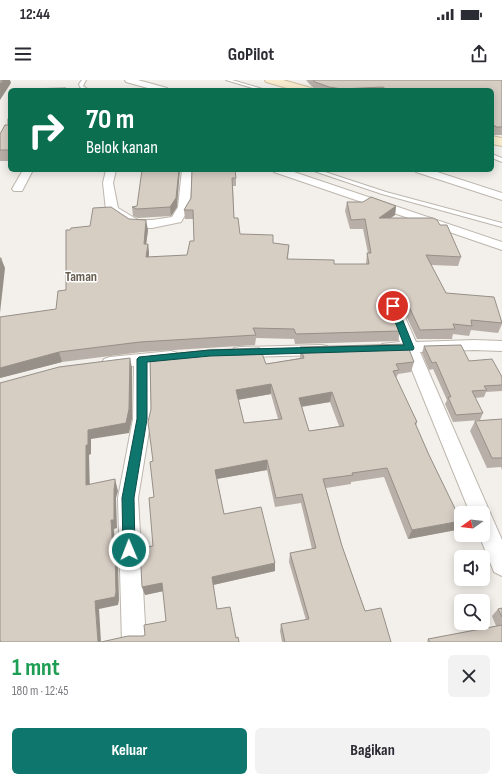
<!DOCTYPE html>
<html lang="id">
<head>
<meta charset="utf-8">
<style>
	body { margin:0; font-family:"Sofia Sans Condensed",sans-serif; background:#f2f2f3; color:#2b2b33; height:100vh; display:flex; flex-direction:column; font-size:15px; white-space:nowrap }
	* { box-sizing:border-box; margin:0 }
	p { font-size:13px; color:#7c7c81 }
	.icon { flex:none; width:22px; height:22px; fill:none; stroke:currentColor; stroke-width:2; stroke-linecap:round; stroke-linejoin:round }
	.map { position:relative; height:562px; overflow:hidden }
	.drawer { display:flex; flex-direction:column; background:#fff; flex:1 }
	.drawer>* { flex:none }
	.top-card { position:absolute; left:8px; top:8px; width:486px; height:84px; border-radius:6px; box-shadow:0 2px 10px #0003; background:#0b6e4f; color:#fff; overflow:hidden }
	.needle { width:26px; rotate:256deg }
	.controls { position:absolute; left:454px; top:426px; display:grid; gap:8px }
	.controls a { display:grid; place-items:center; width:36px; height:36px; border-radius:6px; background:#fff; box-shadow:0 2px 10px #0003; font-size:20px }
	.pin { position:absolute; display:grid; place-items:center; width:34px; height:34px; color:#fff; margin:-17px; border:2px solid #fff; border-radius:50%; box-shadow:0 1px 4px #0007 }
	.me { position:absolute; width:44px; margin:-22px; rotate:359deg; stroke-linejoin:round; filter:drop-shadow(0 0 3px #0008) }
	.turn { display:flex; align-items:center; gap:14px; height:84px; padding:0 12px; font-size:18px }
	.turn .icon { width:52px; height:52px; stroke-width:2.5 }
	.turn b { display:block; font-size:28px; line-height:34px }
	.round { display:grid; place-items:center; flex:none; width:42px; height:42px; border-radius:6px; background:#f2f2f3 }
	.summary { display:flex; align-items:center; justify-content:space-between; height:68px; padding:0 12px }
	h1 { font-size:24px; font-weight:700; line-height:30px; color:#1e9e55 }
	.button { display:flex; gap:8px; margin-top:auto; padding:8px 12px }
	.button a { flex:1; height:46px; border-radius:6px; background:#0f766e; color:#fff; font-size:16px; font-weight:700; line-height:46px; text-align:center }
	.button a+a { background:#f2f2f3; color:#2b2b33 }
	.status { display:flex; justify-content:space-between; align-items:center; height:28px; padding:0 20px; background:#fff; direction:ltr }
	.status svg { height:11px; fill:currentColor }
	header { display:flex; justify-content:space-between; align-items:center; height:52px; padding:0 12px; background:#fff; font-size:18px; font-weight:700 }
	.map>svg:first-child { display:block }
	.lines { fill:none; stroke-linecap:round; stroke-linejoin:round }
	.lane-casing { stroke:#bdb6ad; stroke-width:2 }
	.street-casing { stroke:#bdb6ad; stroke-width:2 }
	.secondary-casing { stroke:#cdbd9f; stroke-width:2 }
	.lane { fill:#fff; fill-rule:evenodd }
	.street { fill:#fff; fill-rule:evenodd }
	.secondary { fill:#f8ebce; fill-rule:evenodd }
	.wall { fill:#b8b0a8; fill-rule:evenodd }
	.shaded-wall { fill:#969088 }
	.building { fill:#d6cdc3; stroke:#969088; fill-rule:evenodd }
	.route { fill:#0f766e; stroke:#0a4d48 }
	.labels { text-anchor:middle; stroke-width:3; stroke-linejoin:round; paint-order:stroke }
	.quarter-label { font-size:14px; font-weight:bold; fill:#675d51; stroke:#fff }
</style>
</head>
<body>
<div class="status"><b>12:44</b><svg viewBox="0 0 49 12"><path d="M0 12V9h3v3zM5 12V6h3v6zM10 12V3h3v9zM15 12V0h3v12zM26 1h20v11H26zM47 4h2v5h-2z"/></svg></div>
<header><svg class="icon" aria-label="menu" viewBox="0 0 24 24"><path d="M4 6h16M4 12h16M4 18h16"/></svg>GoPilot<svg class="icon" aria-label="share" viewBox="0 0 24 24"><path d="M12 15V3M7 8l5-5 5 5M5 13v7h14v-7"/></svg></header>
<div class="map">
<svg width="502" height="562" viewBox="0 0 502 562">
	<rect width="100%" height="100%" fill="#f3efea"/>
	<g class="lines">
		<defs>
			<path id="lane" d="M82 0H86L83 6 89 10H84L80 7 79 4Z
				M226 0H232L266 10H259Z
				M492 74 502 78V82L492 78Z
				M311 90H319L386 112 502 143V147L382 114Z"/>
			<path id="street" d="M125 0H138L167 8 168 10H155L126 2Z
				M23 90H33L22 111H14L12 109Z
				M106 90H116L113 103 118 128 138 140H152L172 137 178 127 182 90H192L190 127 181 142 152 148H135L131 147 106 130 103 103Z
				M273 90H288L502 162V170L274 92Z
				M415 90H431L502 113V120L416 92Z
				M393 221 398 223 400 226 416 262 474 260 502 261V271L474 270 420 272 502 460V496L494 492 479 455H483V433H470L405 273H388L382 272 380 268 382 264 400 262 386 226 388 223Z
				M321 265 327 266 329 270 327 274 321 275 240 277 234 276 232 272 234 268 240 267Z
				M171 271 177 273 179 277 177 281 150 285 151 339 138 418 146 562H122L118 418 133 339 134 286 110 289 104 287 102 283 104 279 110 277Z"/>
			<path id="secondary" d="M265 0H283L311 8 313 10H294L266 2Z
				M492 56 502 58V66L492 64Z"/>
		</defs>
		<use href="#lane" class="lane-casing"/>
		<use href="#street" class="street-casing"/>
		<use href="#secondary" class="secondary-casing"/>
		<use href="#lane" class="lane"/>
		<use href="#street" class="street"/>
		<use href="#secondary" class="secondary"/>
	</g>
	<path class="wall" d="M306 0H502V55H493L492 54V10H317L314 9Z
		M10 36V81H0V54L8 45Z
		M192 90 236 98V106H233L234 138 240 154 273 163 289 165 288 179 334 184H366L367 173H368L363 149H350L345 131 347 122 396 126 395 135 390 138 440 145 461 177 458 186 431 185 446 213 502 242V244L498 253 471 250 469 256 453 254 452 259H417L401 225 399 222 392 220 388 221 400 251 398 261 295 264 294 259 256 258 255 265 142 272 62 282 0 298 56 229 66 210 90 146 129 139 148 150 146 164H148L149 173V177L187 175 194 161V139H185L184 130 191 118Z
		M137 126 177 127 171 136 138 138 133 136 132 127Z
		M424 266 469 281 502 297V311L486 312 484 317 475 318 483 333 480 340 453 342 445 324 447 320 433 289 429 290 422 273Z
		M300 267 414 282 411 292 398 294 396 298 417 342 416 346 429 375 461 441 456 450 408 459 384 397 351 402V404L326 408 342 466 365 531 391 562H282L280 551 281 544 306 540 289 482 290 473 312 469 301 423 275 427 267 390 217 399 224 434 275 491 213 505 217 529 236 558 143 556 166 541 163 511 145 515 142 507 153 466 154 417 153 381 266 284 300 278ZM271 314 278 339 244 343 238 320ZM330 322 339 346 309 351 302 327Z
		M502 339V390L501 387 487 388 470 351 475 341Z
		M502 528V562H427L428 559 496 546 492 536 498 529Z"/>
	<path class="shaded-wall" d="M3 0H10L11 3 0 20V4Z
		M179 90H180L177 127 171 136 170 127Z
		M396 126 395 135 377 147 379 138Z
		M146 140 148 150 145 173 144 164Z
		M148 164 149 173 148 186 146 177Z
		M1 178 5 188 0 233V189Z
		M395 210 392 220 387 222V217L389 213Z
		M59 272 62 282 0 298V288Z
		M130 278 132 288V339L129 353 91 359V374L89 375 90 414 86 405V365L88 350Z
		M271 304V314L236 320V310Z
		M332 312 330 322 298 327 299 318Z
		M267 380V390L216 399 215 390Z
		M115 399 118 411 116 418 117 448 114 449 115 474 118 482 119 520 118 525 99 529 101 562H98L95 521 113 473 111 440Z
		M461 441 456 450 408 459 412 450Z
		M275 483V491L213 505 212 497Z
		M162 503 164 511 145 515 142 507Z"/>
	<path class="building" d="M0 0H3L0 4Z
		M313 0H502V47H496L492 43V10H387L383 7 342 9 329 7 315 2Z
		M66 8V10H24V9Z
		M10 36V70H0V54L5 45H8V39Z
		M142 90H179L176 118 170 127 137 129 132 127 137 126Z
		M192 90H235L236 98H232L234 138H238L240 154 273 155V163L289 165 287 179 334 180V184H369L367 173H371L365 139 351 140 347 122H363L371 117 396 126 379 138H433L437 140 440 145H447L461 177 426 175 446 213 494 217 502 243 471 240 472 246 453 244 455 249 420 250 404 216 401 212 395 210 389 213 387 217 400 251 296 254 294 249 253 248 256 255 140 262 59 272 0 288V237L56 229 58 211 66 210V150H70L71 148 90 146 93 128 111 127 129 139 146 140 144 164H148L146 177 187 175 190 161H194L193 130H184L191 118Z
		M0 178H1L0 189Z
		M407 264 414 282 396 284 399 290 393 291 417 342 415 343 429 375 461 441 412 450 387 388 352 393 353 395 323 399 342 466 365 531 381 528 391 562H285L281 544 309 539 290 473 316 468 302 414 276 418 267 380 215 390 224 434 261 427 275 483 212 497 217 529 230 527 236 558 238 557 239 562H101L128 556H143L145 555 144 545 166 541 162 503 142 507 140 468 153 466 149 418 154 417 150 382 153 381 148 342 151 329 150 276 209 270 260 268 266 284 304 278 300 267ZM271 304 282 339 244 343 236 310ZM332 312 344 346 309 351 299 318Z
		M461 265 469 281 492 279 502 297V305L484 306 487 310 472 311 483 333 456 335 448 317H451L436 282 432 283 424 266Z
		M130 278 129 329 126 343 88 350V365H86V405L115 399V402L114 409V440H111L113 473H115L116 512 115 517 95 521 98 562H1V561H0V303L59 287Z
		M502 339V378H492L475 341Z
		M502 528V537L498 529Z
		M502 545V562H430L428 559Z"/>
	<path class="route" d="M390 224H396L397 226 414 268 413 270 210 276 147 282V339L134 418 135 470 134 474 129 476 125 474 123 470 122 418 137 339V279L139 277 210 270 404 265 389 226Z"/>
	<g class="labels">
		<g class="quarter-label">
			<text x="81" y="201">Taman</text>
		</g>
	</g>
</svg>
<div class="controls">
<a><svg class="needle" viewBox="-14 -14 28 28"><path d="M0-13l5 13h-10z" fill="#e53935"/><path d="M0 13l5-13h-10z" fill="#7c7c81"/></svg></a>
<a><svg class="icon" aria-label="sound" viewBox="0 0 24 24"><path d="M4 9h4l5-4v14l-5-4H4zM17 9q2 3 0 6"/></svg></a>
<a><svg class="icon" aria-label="search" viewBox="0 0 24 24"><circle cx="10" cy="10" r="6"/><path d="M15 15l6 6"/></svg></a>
</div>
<div class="pin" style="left:393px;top:226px;background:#d93025"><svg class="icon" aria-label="arrive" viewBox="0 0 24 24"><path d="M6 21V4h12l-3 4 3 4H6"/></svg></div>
<svg class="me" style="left:129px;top:470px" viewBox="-20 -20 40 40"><circle r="17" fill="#0f766e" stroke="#fff" stroke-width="3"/><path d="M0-11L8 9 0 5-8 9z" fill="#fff"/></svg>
<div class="top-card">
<div class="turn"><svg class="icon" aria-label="right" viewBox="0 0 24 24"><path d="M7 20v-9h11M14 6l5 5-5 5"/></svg><div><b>70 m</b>Belok kanan</div></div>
</div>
</div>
<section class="drawer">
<div class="summary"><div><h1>1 mnt</h1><p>180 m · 12:45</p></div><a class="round"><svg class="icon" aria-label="close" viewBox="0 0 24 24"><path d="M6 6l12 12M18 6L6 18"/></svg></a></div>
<div class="button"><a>Keluar</a><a>Bagikan</a></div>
</section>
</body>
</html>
